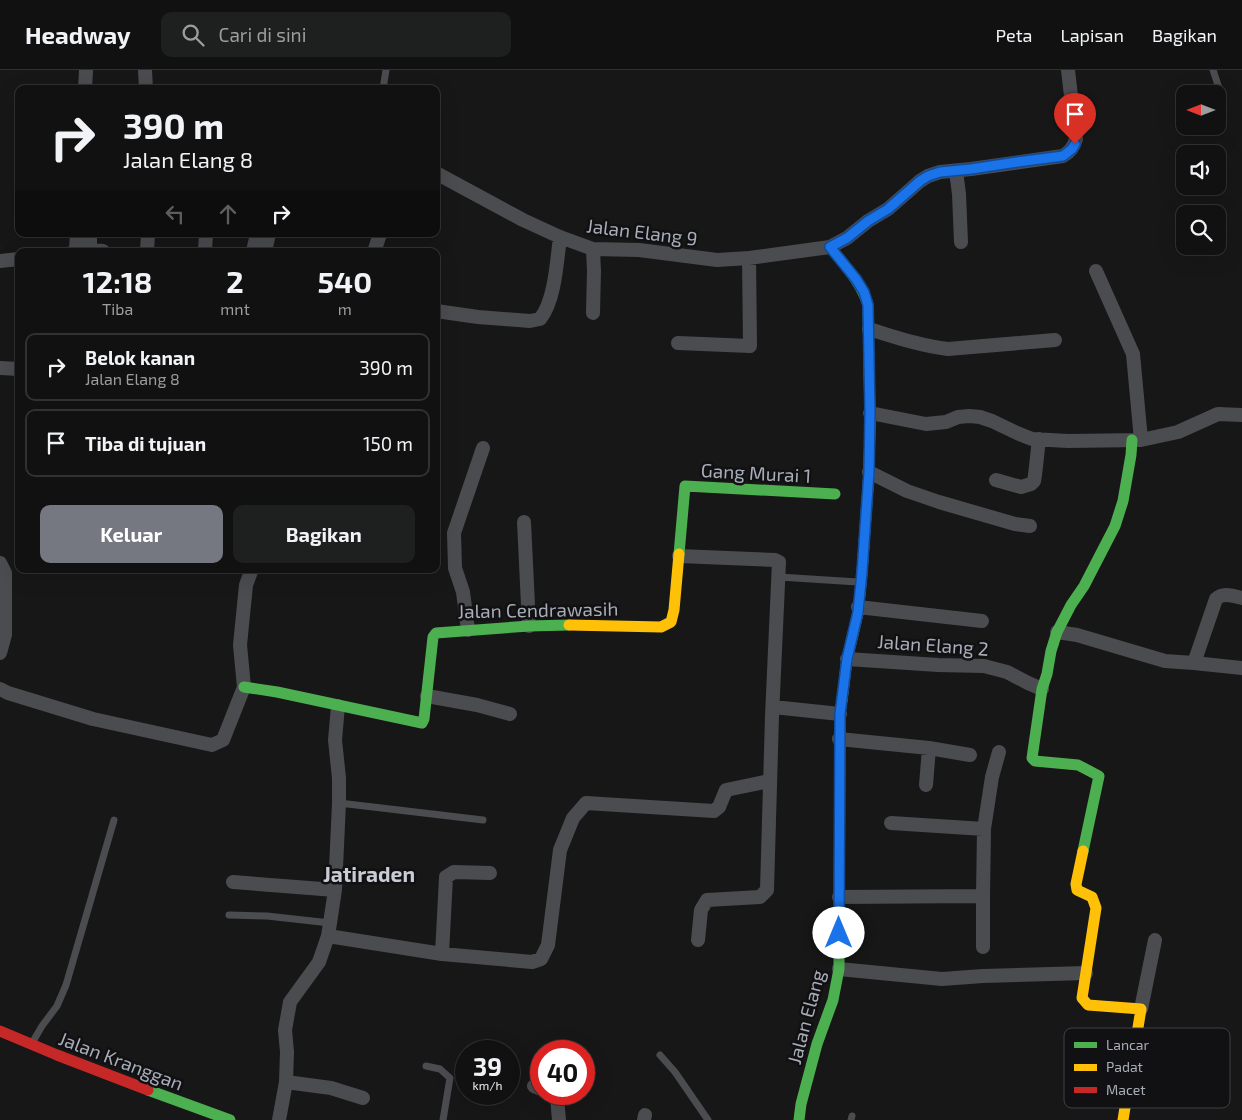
<!DOCTYPE html>
<html lang="id">
<head>
<meta charset="utf-8">
<style>
	body { margin:0; font-family:"Exo 2",sans-serif; background:#1e1f1f; color:#f1f3f6; height:100vh; display:flex; flex-direction:column; font-size:19px; white-space:nowrap }
	* { box-sizing:border-box; margin:0 }
	p { font-size:16px; color:#9c9d9f }
	.icon { flex:none; width:28px; height:28px; fill:none; stroke:currentColor; stroke-width:2; stroke-linecap:round; stroke-linejoin:round }
	.map { position:relative; flex:1; overflow:hidden }
	.side { position:absolute; left:15px; top:178px; width:425px; height:325px; display:flex; flex-direction:column; background:#111; border-radius:10px; box-shadow:0 5px 20px #0002,0 0 0 1px #303131 }
	.side>* { flex:none }
	.guide { position:absolute; left:15px; top:15px; width:425px; height:152px; border-radius:10px; box-shadow:0 5px 20px #0002,0 0 0 1px #303131; background:#111; color:#f1f3f6; overflow:hidden }
	.needle { width:32px; rotate:270deg }
	.fabs { position:absolute; left:1176px; top:15px; display:grid; gap:10px }
	.fabs a { display:grid; place-items:center; width:50px; height:50px; border-radius:10px; background:#111; box-shadow:0 5px 20px #0002,0 0 0 1px #303131; font-size:25px }
	.speed { position:absolute; left:455px; top:970px; display:flex; gap:10px; font-size:25px; font-weight:700; text-align:center }
	.speed>* { display:grid; place-content:center; width:65px; height:65px; border-radius:50%; background:#111; box-shadow:0 5px 20px #0002,0 0 0 1px #303131; line-height:1 }
	.speed small { font-size:12px; font-weight:400 }
	.speed .limit { border:8px solid #d22; background:#fff; color:#111 }
	.pin { position:absolute; display:grid; place-items:center; width:42px; height:42px; color:#fff; margin:-51px -21px; border-radius:50% 50% 50% 0; rotate:-45deg; box-shadow:0 0 5px #0007 }
	.pin .icon { rotate:45deg }
	.me { position:absolute; width:55px; margin:-28px; rotate:0deg; stroke-linejoin:round; filter:drop-shadow(0 0 4px #0008) }
	.turn { display:flex; align-items:center; gap:18px; height:105px; padding:0 25px; font-size:22px }
	.turn .icon { width:65px; height:65px; stroke-width:2.5 }
	.turn b { display:block; font-size:35px; line-height:42px }
	.lanes { display:flex; align-items:center; height:48px; padding:0 25px; background:#0003; justify-content:center; gap:25px; direction:ltr }
	.lanes .off { opacity:.35 }
	.eta { display:flex; justify-content:space-evenly; align-items:center; height:85px; text-align:center }
	.eta b { font-size:30px; font-weight:700; line-height:35px }
	.primary-button { display:flex; gap:10px; margin-top:auto; padding:10px 25px }
	.primary-button a { flex:1; height:58px; border-radius:10px; background:#757880; color:#fff; font-size:20px; font-weight:700; line-height:58px; text-align:center }
	.primary-button a+a { background:#1e1f1f; color:#f1f3f6 }
	ul { padding:0; list-style:none }
	li { display:flex; align-items:center; gap:15px; height:68px; margin:0 10px 8px; padding:0 15px; border:2px solid #303131; border-radius:10px }
	li div { flex:1 }
	li b { display:block; font-size:19px }
	li em { font-style:normal }
	header { display:flex; align-items:center; gap:30px; box-sizing:border-box; height:70px; padding:0 25px; background:#111; border-bottom:1px solid #303131 }
	header strong { font-size:24px }
	nav { display:flex; gap:28px; margin-inline-start:auto; font-size:18px }
	.search { width:350px; height:45px; background:#1e1f1f; display:flex; align-items:center; gap:12px; box-sizing:border-box; padding:0 18px; border-radius:10px; color:#9c9d9f; font-size:19px }
	.map>svg:first-child { display:block }
	.lines { fill:none; stroke-linecap:round; stroke-linejoin:round }
	.lane { stroke:#4b4c50; stroke-width:7 }
	.street { stroke:#4b4c50; stroke-width:14 }
	.fast { stroke:#4caf50; stroke-width:11 }
	.slow { stroke:#ffc107; stroke-width:11 }
	.jam { stroke:#c62828; stroke-width:11 }
	.route-casing { stroke:#114b97; stroke-width:12 }
	.route { stroke:#1a73e8; stroke-width:9 }
	.labels { text-anchor:middle; stroke-width:5; stroke-linejoin:round; paint-order:stroke }
	.street-label { font-size:19px; fill:#a8adb8; stroke:#111113 }
	.quarter-label { font-size:21px; font-weight:bold; fill:#c9ccd4; stroke:#111113 }
	.key { fill:#111113; stroke:#3e4045; stroke-width:1 }
	.key-label { font-size:14px; fill:#a8adb8 }
</style>
</head>
<body>
<header>
<strong>Headway</strong>
<div class="search"><svg class="icon" aria-label="search" viewBox="0 0 24 24"><circle cx="10" cy="10" r="6"/><path d="M15 15l6 6"/></svg>Cari di sini</div>
<nav><a>Peta</a><a>Lapisan</a><a>Bagikan</a></nav>
</header>
<div class="map">
<svg width="1242" height="1050" viewBox="0 0 1242 1050">
	<rect width="100%" height="100%" fill="#171717"/>
	<g class="lines">
		<path class="lane" d="M1213 0 1220 21 1222 38 1218 55
			M383 19 386 0
			M779 507 858 512
			M339 733 483 750
			M229 845 267 846 330 853
			M32 973 42 956 57 936 66 915 114 750
			M660 985 675 1002 708 1050
			M426 996 440 999 450 1008 443 1050
			M851 1050 852 1046"/>
		<path class="street" d="M145 0 146 19
			M85 19 86 0
			M956 101 959 124 961 172
			M436 103 523 150 560 167 593 179 639 180 717 190 749 188 830 177 847 168 868 151 888 139 920 111 928 106 940 102 971 99 1063 86C1070 82 1074 77 1076 69L1068 0
			M76 179 103 181
			M375 179 380 164
			M593 179 594 201 593 243
			M90 180V164
			M74 181 76 179 77 164
			M147 181 148 164
			M205 181 206 164
			M253 181 257 164
			M265 181 269 164
			M0 191 19 189
			M1096 201 1133 284 1141 370
			M436 241 478 247 530 251 540 249C555 231 557 190 560 167
			M869 259C895 267 921 276 948 279L1055 270
			M678 273 750 276 749 188
			M0 298 19 299
			M870 343 926 354 946 352 958 347 969 346 980 347 992 351 1017 363 1032 369 1068 371 1141 370 1178 362 1218 344 1242 345
			M869 402 907 421 939 432 1015 454 1030 456
			M996 410 1021 417 1031 414 1034 411 1035 405 1039 369
			M524 452 529 556
			M679 486 775 490 779 492 772 646 767 820 760 827 707 830 701 840 698 870
			M0 493 5 503V565L0 583
			M858 537 982 551
			M468 560 463 522 455 498 454 463 483 378
			M1057 562 1077 565 1165 591 1194 593 1216 529C1223 522 1233 526 1242 528
			M847 589 938 595 984 596 1007 602 1028 613 1042 619
			M1194 593 1242 598
			M0 619 8 623 93 649 212 675 223 670 244 617 240 575 246 515 252 499
			M427 626 477 635 510 644
			M773 637 840 644
			M839 669 929 678 970 685
			M926 715 929 678
			M891 753 984 759
			M233 812 335 820
			M839 827 983 826 984 759 992 707 999 682
			M328 866 442 884 532 892 541 889 548 875 560 780 573 748 586 733 714 741 719 737 726 720 770 711
			M983 877V826
			M442 884 446 807 454 802 490 803
			M839 899 942 909 983 906 1086 903
			M1141 939 1155 870
			M286 1012 331 1018 363 1028
			M534 1016 541 1019
			M553 1024 557 1027 559 1050
			M279 1050 286 1012 287 982 285 960 290 932 319 892 328 866 330 853 335 820 339 733V708L335 670 338 636
			M644 1050 645 1045"/>
		<path class="fast" d="M830 177C845 196 861 212 868 235L870 353
			M679 484 685 416 835 424
			M244 617 277 622 422 653 424 649 433 567 436 563 529 556 569 555
			M1083 781 1099 706 1078 695 1035 691 1032 688 1042 619 1047 604 1051 581 1057 562 1071 535 1084 516 1115 456 1123 431 1131 385 1132 370
			M148 1020 230 1050
			M799 1050 801 1034 817 974 833 930 839 899 840 644 842 630"/>
		<path class="slow" d="M569 555 661 557 671 552 674 540 679 484
			M842 630 847 589 858 543 862 503 869 402 870 353
			M1083 781 1076 814 1077 820 1092 827 1096 838 1082 928 1088 935 1141 939 1123 1050"/>
		<path class="jam" d="M0 961 57 985 148 1020"/>
	</g>
	<g class="lines">
		<defs>
			<path id="route" d="M839 863 840 644 847 589 858 542 862 502 869 402 870 342 868 235 864 222 856 209 830 177 847 168 868 151 888 139 920 111 928 106 940 102 971 99 1017 92 1063 86 1072 79 1075 74"/>
		</defs>
		<use href="#route" class="route-casing"/>
		<use href="#route" class="route"/>
	</g>
	<g class="labels">
		<g class="street-label">
			<text transform="translate(642 162) rotate(7)" y="7">Jalan Elang 9</text>
			<text transform="translate(756 403) rotate(3)" y="7">Gang Murai 1</text>
			<text transform="translate(538 540) rotate(-1)" y="7">Jalan Cendrawasih</text>
			<text transform="translate(933 575) rotate(4)" y="7">Jalan Elang 2</text>
			<text transform="translate(806 947) rotate(-75)" y="7">Jalan Elang</text>
			<text transform="translate(121 991) rotate(21)" y="7">Jalan Kranggan</text>
		</g>
		<g class="quarter-label">
			<text x="369" y="812">Jatiraden</text>
		</g>
	</g>
	<rect x="1064" y="958" width="166" height="80" rx="8" class="key"/>
	<rect x="1074" y="972" width="23" height="6" fill="#4caf50"/>
	<rect x="1074" y="994" width="23" height="7" fill="#ffc107"/>
	<rect x="1074" y="1017" width="23" height="6" fill="#c62828"/>
	<g class="key-label">
		<text x="1106" y="980">Lancar</text>
		<text x="1106" y="1002">Padat</text>
		<text x="1106" y="1025">Macet</text>
	</g>
</svg>
<div class="fabs">
<a><svg class="needle" viewBox="-14 -14 28 28"><path d="M0-13l5 13h-10z" fill="#e53935"/><path d="M0 13l5-13h-10z" fill="#9c9d9f"/></svg></a>
<a><svg class="icon" aria-label="sound" viewBox="0 0 24 24"><path d="M4 9h4l5-4v14l-5-4H4zM17 9q2 3 0 6"/></svg></a>
<a><svg class="icon" aria-label="search" viewBox="0 0 24 24"><circle cx="10" cy="10" r="6"/><path d="M15 15l6 6"/></svg></a>
</div>
<div class="speed"><div>39<small>km/h</small></div><div class="limit">40</div></div>
<div class="pin" style="left:1075px;top:74px;background:#d93025"><svg class="icon" aria-label="arrive" viewBox="0 0 24 24"><path d="M6 21V4h12l-3 4 3 4H6"/></svg></div>
<svg class="me" style="left:839px;top:863px" viewBox="-20 -20 40 40"><circle r="19" fill="#fff"/><path d="M0-13L10 11 0 6-10 11z" fill="#1a73e8"/></svg>
<div class="guide">
<div class="turn"><svg class="icon" aria-label="right" viewBox="0 0 24 24"><path d="M7 20v-9h11M14 6l5 5-5 5"/></svg><div><b>390 m</b>Jalan Elang 8</div></div>
<div class="lanes"><svg class="icon off" aria-label="left" viewBox="0 0 24 24"><path d="M17 20v-9H6M10 6l-5 5 5 5"/></svg><svg class="icon off" aria-label="ahead" viewBox="0 0 24 24"><path d="M12 20V5M6 11l6-6 6 6"/></svg><svg class="icon" aria-label="right" viewBox="0 0 24 24"><path d="M7 20v-9h11M14 6l5 5-5 5"/></svg></div>
</div>
<section class="side">
<div class="eta">
<div><b>12:18</b><p>Tiba</p></div>
<div><b>2</b><p>mnt</p></div>
<div><b>540</b><p>m</p></div>
</div>
<ul>
<li><svg class="icon" aria-label="right" viewBox="0 0 24 24"><path d="M7 20v-9h11M14 6l5 5-5 5"/></svg><div><b>Belok kanan</b><p>Jalan Elang 8</p></div><em>390 m</em></li>
<li><svg class="icon" aria-label="arrive" viewBox="0 0 24 24"><path d="M6 21V4h12l-3 4 3 4H6"/></svg><div><b>Tiba di tujuan</b></div><em>150 m</em></li>
</ul>
<div class="primary-button"><a>Keluar</a><a>Bagikan</a></div>
</section>
</div>
</body>
</html>
